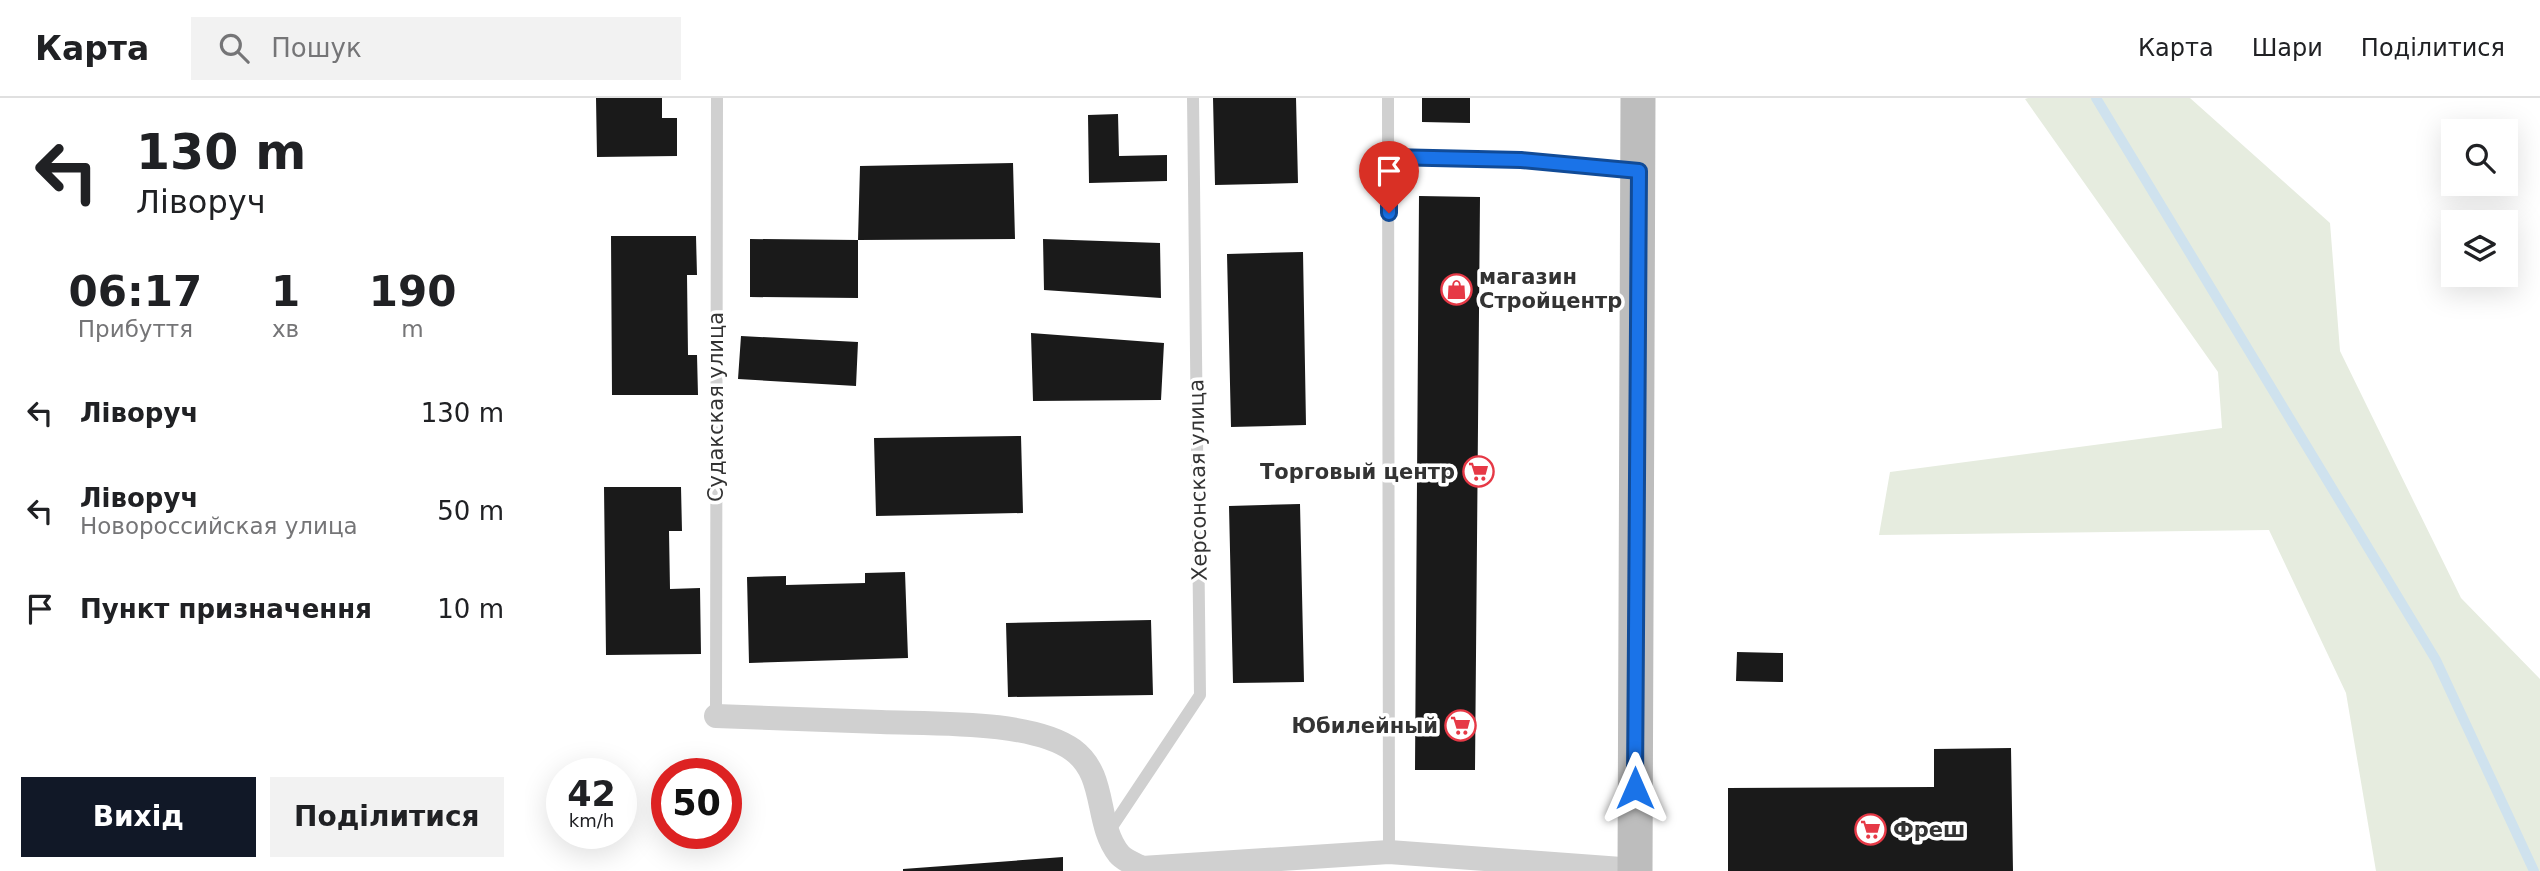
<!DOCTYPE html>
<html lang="uk">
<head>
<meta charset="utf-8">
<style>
	body { margin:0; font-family:"DejaVu Sans",sans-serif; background:#f2f2f2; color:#202124; height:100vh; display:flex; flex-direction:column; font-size:26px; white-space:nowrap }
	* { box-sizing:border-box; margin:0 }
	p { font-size:23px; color:#757577 }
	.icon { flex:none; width:38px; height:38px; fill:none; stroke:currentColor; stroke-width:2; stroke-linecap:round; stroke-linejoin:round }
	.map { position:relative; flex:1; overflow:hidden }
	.panel { display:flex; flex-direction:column; background:#fff; width:525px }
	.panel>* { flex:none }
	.hud { background:#fff; color:#202124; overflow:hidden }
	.controls { position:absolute; left:1916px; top:21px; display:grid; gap:14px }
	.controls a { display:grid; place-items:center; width:77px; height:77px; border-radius:0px; background:#fff; box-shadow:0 7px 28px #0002; font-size:35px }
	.speed { position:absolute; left:21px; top:660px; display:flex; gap:14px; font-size:35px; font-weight:700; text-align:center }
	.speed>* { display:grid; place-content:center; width:91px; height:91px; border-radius:50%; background:#fff; box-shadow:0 7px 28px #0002; line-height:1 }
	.speed small { font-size:18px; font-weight:400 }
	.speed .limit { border:10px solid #d22; background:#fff; color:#111 }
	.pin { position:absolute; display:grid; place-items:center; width:60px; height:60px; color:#fff; margin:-72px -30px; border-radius:50% 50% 50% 0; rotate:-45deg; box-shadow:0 0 7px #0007 }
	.pin .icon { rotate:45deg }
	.me { position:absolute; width:77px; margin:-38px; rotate:0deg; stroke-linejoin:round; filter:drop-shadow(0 0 5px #0008) }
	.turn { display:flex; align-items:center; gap:24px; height:147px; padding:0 21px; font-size:32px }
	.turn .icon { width:91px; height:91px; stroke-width:2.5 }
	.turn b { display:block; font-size:49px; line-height:60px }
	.eta { display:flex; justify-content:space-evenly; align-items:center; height:119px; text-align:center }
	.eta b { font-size:42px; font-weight:600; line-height:49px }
	.primary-button { display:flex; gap:14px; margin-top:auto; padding:14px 21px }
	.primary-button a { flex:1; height:80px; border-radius:0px; background:#111827; color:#fff; font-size:28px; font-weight:600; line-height:80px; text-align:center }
	.primary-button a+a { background:#f2f2f2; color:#202124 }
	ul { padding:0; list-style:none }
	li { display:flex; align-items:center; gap:21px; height:98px; padding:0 21px }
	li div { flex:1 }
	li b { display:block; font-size:26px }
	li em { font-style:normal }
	header { display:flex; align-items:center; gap:42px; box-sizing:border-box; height:98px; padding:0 35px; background:#fff; border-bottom:2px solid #e0e0e0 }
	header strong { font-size:33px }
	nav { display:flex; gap:38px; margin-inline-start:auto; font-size:24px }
	.search { width:490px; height:63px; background:#f2f2f2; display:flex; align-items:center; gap:18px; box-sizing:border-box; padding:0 24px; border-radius:0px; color:#757577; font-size:26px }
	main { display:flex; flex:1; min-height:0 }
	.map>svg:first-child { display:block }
	.green { fill:#e6ecdf }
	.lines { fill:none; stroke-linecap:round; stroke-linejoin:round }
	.stream { stroke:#cfe2ee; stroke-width:10 }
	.building { fill:#1a1a1a }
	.service { stroke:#d0d0d0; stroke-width:12 }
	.minor { stroke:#d0d0d0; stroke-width:24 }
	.secondary { stroke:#bdbdbd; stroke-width:35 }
	.route-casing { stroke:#114b97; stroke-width:18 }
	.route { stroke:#1a73e8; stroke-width:12 }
	.labels { text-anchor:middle; stroke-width:7; stroke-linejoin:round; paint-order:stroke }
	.poi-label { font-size:21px; font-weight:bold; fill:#333; stroke:#fff; text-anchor:start }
	.street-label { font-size:21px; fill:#333; stroke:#fff }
</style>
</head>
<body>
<header>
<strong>Карта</strong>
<div class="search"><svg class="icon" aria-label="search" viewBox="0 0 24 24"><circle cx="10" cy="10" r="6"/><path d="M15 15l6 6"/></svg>Пошук</div>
<nav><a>Карта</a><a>Шари</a><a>Поділитися</a></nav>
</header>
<main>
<section class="panel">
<div class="hud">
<div class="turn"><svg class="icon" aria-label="left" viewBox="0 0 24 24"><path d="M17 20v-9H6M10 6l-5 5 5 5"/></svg><div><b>130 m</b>Ліворуч</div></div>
</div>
<div class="eta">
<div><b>06:17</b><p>Прибуття</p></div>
<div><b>1</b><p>хв</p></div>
<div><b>190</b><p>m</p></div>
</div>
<ul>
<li><svg class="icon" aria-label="left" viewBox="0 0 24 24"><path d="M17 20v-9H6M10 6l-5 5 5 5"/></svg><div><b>Ліворуч</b></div><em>130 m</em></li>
<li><svg class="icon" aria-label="left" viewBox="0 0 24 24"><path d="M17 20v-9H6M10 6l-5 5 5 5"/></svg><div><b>Ліворуч</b><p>Новороссийская улица</p></div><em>50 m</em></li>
<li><svg class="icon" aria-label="arrive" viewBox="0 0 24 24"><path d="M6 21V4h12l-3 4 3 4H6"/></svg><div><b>Пункт призначення</b></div><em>10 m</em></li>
</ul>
<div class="primary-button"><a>Вихід</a><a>Поділитися</a></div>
</section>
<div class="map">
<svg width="2015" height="773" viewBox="0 0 2015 773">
	<rect width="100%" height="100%" fill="#fff"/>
	<path class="green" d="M1503 0H1665L1805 125 1815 253 1936 500 2015 581V773H1851L1821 595 1744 432 1354 437 1365 374 1697 330 1693 274 1500 1Z"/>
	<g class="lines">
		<path class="stream" d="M1571 0 1911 562 2009 773"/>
	</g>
	<path class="building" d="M71 0H137V20H152V58L72 59Z
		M688 0H771L773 85 690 87Z
		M897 0H945V25L897 24Z
		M593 16 594 58 642 57V83L564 85 563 17Z
		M488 65 490 141 333 142 335 68Z
		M894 98 955 99 950 672H890Z
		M86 138H171L172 177H162L163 257H172L173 297H87Z
		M225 141 333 142V200L225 199Z
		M518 141 635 145 636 200 519 192Z
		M778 154 781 327 706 329 702 156Z
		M506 235 639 245 636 302 508 303Z
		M216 238 333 244 331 288 213 281Z
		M496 338 498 415 351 418 349 340Z
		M79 389H156L157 433H144L145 491 175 490 176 556 81 557Z
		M775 406 779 584 708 585 704 408Z
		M380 474 383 560 224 565 222 479 261 478V487L340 485V475Z
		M626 522 628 597 483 599 481 525Z
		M1212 554 1258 555V584L1211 583Z
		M1486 650 1488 773H1203V690L1409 689V651Z
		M538 759V773H378V771Z"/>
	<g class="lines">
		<path class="service" d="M863 0 864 754
			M864 59 996 62 1112 73
			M191 618 192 0
			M583 735 675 597 668 0"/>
		<path class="minor" d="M191 618C246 620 301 622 356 624 406 626 507 622 548 652 583 678 569 724 594 756 599 762 609 766 617 770L864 754 1110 772"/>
		<path class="secondary" d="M1110 773 1113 0"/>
	</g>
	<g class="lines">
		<defs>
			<path id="route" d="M864 115V59L996 62 1114 73 1110 690"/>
		</defs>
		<use href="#route" class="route-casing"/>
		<use href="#route" class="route"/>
	</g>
	<defs>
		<symbol id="shop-ring" viewBox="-11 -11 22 22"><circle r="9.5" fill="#fff" stroke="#e63946" stroke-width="1.5"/><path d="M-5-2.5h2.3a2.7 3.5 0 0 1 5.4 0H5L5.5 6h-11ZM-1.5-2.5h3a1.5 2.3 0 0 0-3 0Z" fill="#e63946"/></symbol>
		<symbol id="supermarket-ring" viewBox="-11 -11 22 22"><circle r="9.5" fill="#fff" stroke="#e63946" stroke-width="1.5"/><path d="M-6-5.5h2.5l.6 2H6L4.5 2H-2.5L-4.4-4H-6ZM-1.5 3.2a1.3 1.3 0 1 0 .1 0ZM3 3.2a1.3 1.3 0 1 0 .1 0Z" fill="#e63946"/></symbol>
	</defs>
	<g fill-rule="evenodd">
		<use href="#shop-ring" x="914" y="174" width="35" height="35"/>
		<use href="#supermarket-ring" x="936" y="356" width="35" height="35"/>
		<use href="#supermarket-ring" x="918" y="610" width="35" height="35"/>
		<use href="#supermarket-ring" x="1328" y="714" width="35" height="35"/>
	</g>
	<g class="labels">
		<g class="poi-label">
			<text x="954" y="186">магазин<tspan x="954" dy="24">Стройцентр</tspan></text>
			<text x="930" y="381" text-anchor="end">Торговый центр</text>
			<text x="913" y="635" text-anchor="end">Юбилейный</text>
			<text x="1368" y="739">Фреш</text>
		</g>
		<g class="street-label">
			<text transform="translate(191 309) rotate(-90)" y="7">Судакская улица</text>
			<text transform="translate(673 382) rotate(-91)" y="7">Херсонская улица</text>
		</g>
	</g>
</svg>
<div class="controls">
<a><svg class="icon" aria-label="search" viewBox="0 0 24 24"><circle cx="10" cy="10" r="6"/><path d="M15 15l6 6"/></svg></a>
<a><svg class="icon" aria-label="layers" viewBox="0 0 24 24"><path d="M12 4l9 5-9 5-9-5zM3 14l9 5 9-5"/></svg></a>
</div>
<div class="speed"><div>42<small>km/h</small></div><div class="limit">50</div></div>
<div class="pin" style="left:864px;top:115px;background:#d93025"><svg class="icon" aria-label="arrive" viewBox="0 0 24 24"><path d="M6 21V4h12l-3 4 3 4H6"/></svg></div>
<svg class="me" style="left:1110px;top:690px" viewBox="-20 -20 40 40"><path d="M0-17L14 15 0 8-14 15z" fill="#1a73e8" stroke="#fff" stroke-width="4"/></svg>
</div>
</main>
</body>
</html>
